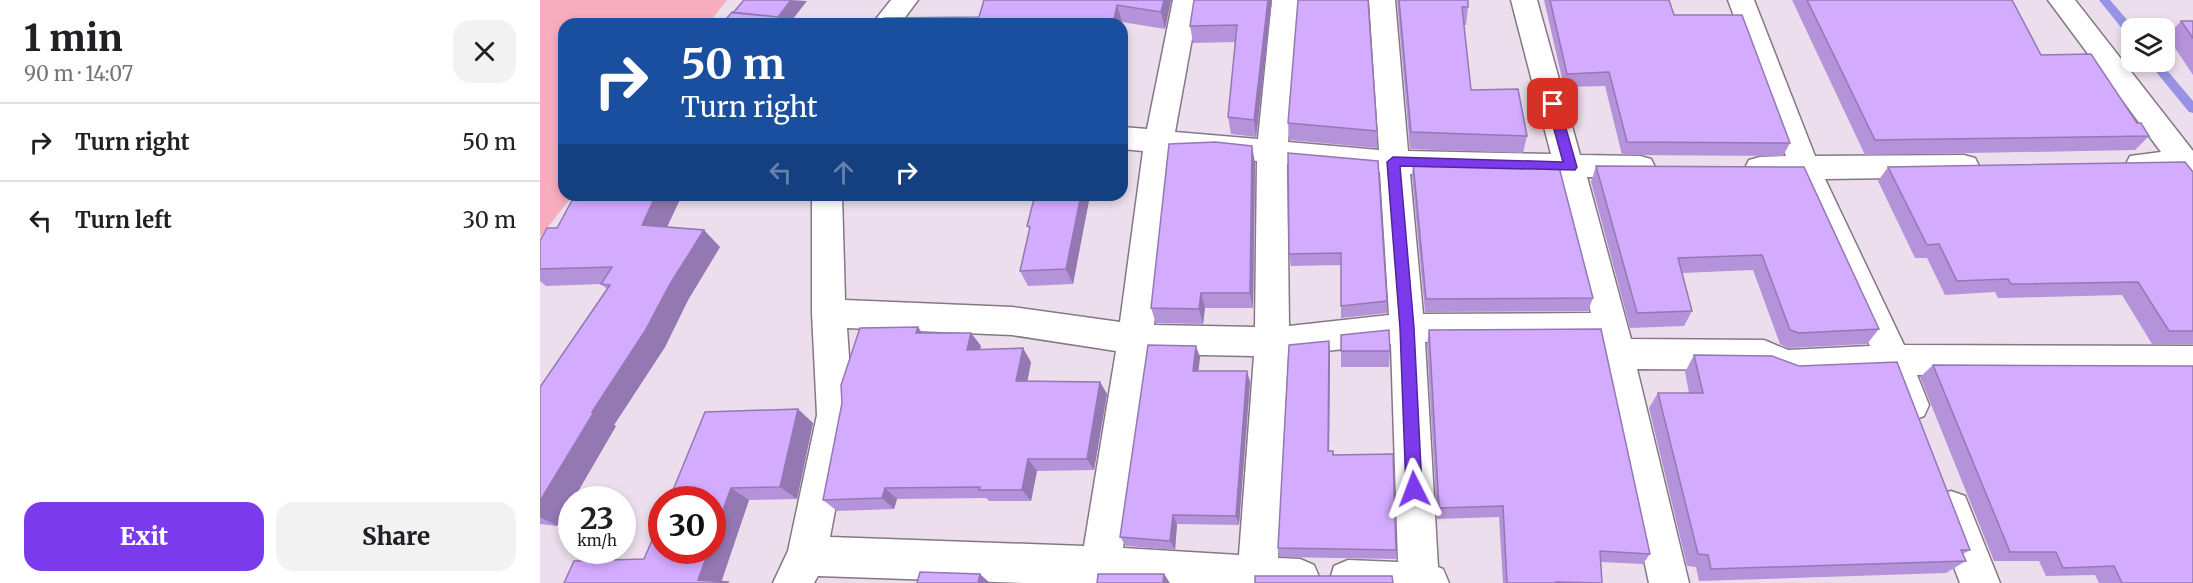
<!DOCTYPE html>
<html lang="en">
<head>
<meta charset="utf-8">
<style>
	body { margin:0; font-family:Merriweather,serif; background:#f2f2f2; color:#202124; height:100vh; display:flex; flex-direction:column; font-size:22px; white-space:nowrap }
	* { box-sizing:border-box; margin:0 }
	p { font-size:20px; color:#757577 }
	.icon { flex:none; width:33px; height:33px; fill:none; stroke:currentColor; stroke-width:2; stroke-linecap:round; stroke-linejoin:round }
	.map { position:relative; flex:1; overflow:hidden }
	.side { display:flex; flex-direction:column; background:#fff; width:540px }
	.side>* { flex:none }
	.banner { position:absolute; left:18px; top:18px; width:570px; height:183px; border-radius:18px; box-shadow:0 3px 9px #0003; background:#1a4fa0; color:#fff; overflow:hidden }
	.controls { position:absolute; left:1581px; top:18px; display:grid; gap:12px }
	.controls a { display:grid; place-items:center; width:54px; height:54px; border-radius:12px; background:#fff; box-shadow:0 3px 9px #0003; font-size:30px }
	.speed { position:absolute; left:18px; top:486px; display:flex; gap:12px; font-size:30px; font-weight:700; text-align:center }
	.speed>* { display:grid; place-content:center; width:78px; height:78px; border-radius:50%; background:#fff; box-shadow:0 3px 9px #0003; line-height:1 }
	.speed small { font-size:15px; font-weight:400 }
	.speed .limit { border:9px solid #d22; background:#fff; color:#111 }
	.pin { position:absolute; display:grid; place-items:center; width:51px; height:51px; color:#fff; margin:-26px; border-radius:12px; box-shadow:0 3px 9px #0006 }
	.me { position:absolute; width:66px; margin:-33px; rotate:357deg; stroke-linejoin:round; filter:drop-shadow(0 0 4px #0008) }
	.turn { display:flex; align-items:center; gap:21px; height:126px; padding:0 24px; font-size:27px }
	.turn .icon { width:78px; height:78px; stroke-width:2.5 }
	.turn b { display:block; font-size:42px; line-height:51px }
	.lanes { display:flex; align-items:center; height:57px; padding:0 24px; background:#0003; justify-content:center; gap:30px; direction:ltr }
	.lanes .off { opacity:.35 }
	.round { display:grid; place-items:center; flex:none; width:63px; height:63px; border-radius:18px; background:#f2f2f2 }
	.headline { display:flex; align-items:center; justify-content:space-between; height:102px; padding:0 24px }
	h1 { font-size:36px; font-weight:800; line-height:45px }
	.button { display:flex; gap:12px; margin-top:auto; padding:12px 24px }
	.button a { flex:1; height:69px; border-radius:18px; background:#7c3aed; color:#fff; font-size:24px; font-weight:800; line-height:69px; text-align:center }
	.button a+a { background:#f2f2f2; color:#202124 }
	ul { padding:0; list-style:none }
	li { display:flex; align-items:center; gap:18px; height:78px; padding:0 24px; border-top:2px solid #e0e0e0 }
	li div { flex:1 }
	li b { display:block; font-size:22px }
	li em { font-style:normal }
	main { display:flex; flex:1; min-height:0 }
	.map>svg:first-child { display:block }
	.green { fill:#f7adbd }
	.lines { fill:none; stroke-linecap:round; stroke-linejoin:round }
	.stream { fill:#9892e7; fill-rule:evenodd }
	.minor-casing { stroke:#857885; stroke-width:3 }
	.minor { fill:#fff; fill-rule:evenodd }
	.wall { fill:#b593db }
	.shaded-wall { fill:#9478b2 }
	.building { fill:#d3abff; stroke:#9478b2; stroke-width:1.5 }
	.route { fill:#7c3aed; stroke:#51269a; stroke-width:1.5 }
</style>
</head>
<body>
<main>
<section class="side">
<div class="headline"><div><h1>1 min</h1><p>90 m · 14:07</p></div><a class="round"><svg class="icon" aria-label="close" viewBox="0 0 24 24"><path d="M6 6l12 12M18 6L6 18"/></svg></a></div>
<ul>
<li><svg class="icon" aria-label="right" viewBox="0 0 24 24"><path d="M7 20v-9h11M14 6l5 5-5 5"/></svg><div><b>Turn right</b></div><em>50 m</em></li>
<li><svg class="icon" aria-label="left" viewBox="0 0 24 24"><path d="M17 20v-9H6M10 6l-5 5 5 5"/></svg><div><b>Turn left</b></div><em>30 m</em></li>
</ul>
<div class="button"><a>Exit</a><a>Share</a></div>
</section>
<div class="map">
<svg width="1653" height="583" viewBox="0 0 1653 583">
	<rect width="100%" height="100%" fill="#ecdeec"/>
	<path class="green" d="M0 0H187L168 24H24V195H33L0 237Z"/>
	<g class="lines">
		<path class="stream" d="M1559 0H1570L1594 28H1592V37L1588 36Z
			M1608 62H1620L1653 101V113L1649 112Z"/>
		<defs>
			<path id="minor" d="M351 0H378L360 24H332Z
				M633 0H659L635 132 718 139 732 0H758L748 142 839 150 829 0H855L868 151 1011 154 971 0H997L1040 155 1100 156 1111 159 1115 167 1111 175 1100 178 1047 177 1091 339 1224 340 1248 350 1330 346 1255 179H1220L1209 176 1205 168 1209 160 1220 157 1246 156 1188 0H1214L1275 156 1424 155 1435 158 1439 166 1435 174 1424 177 1285 179 1364 345 1653 346V376L1377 375 1389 405 1384 416 1371 421 1358 416 1342 376 1246 380 1221 370 1097 369 1149 583H1109L1057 341 885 342 898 567 903 569 909 583H789L794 566 808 560 858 562 851 344 748 355 738 558 760 559 774 565 780 579 778 583H484L278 576 274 583H233L248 551 277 415 272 313V195H302L305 300 472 307 580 322 603 151 582 149V127L607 129ZM632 153 717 161 715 327 614 325ZM747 164 840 172 849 315 749 326ZM870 174 1016 177 1051 313 883 314ZM307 328 472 335 576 351 544 546 290 537 313 415ZM610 354 714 356 699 555 583 548Z
				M1508 0H1535L1653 151V184L1642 181 1637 174 1601 175 1590 172 1586 164 1590 156 1621 152Z
				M1411 491 1425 496 1460 583H1420L1392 509 1397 496Z"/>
		</defs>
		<use href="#minor" class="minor-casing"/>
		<use href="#minor" class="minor"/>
	</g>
	<path class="wall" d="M444 0H631L625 29 582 22 439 17Z
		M654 0H732L716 137 691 134 688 117 695 42 653 43 650 26Z
		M857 0H928V7L926 25H924L931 90 987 136 983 153 870 149Z
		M1004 0H1129L1134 15 1250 143 1243 156 1082 155 1065 86 1024 87Z
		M1252 0H1472L1501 55 1597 123 1609 136 1595 150 1325 155Z
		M1641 21H1653V75L1627 36Z
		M748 123 837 131V148L749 140Z
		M748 153 847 301V313L801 318V265L751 266 749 254Z
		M873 162 1053 298 1048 311 885 312 872 176Z
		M715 163 713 308H665L663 324 616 323 611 308Z
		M1056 166 1264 167 1339 329 1327 344 1248 348 1240 344 1213 270 1142 273 1152 311 1144 326 1090 328 1051 182Z
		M1348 167 1653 172V344H1612L1582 295 1458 298 1455 292 1405 295 1387 258H1375L1338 181Z
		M35 195H142L127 227 180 247 148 300 125 347 74 425 76 426 33 500H32L17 526 0 524V387L67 289 61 284 6 286 0 281V241L17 228Z
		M495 195H550L533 284 488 286 480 271 490 230 487 226Z
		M889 330 1110 554 1103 564 1061 562 1062 583H963L959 517 897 519 887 344Z
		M382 333H431L441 346 440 349 491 362 487 381 560 382 567 394 554 470 497 471 491 501H449L446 498 357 499 354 509 297 511 283 500Z
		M789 341 790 353 789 451 794 455 856 550V559L740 557 738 548Z
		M801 351H850L849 367H801Z
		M1154 355 1430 550 1423 554 1426 561 1406 573 1159 581 1156 567 1147 566 1109 408 1118 393H1149L1145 372Z
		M660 357 658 371 710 382 699 525 637 524 635 550 586 546 580 537Z
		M1393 365 1653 583H1559L1555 575 1506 576 1499 561H1454L1380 377Z
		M273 423 257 499 209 500 181 581 24 583 104 559 172 500Z"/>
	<path class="shaded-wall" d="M251 0 267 1 249 24 235 22Z
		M624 0H631L625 29 621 12Z
		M728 0H732L716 137 714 120Z
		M577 5 582 22 581 24H573Z
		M712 146 715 163 713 308 710 293Z
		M116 195H142L120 242 102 225Z
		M541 195H550L533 284 526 269Z
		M164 230 180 247 148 300 125 347 74 425 76 426 33 500H32V502L17 526 0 517V501L52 412Z
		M661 293 665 308 663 324 659 309Z
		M378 327 388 341 376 333Z
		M431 333 441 346 436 363 427 350Z
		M789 341 790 353 789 462 788 451Z
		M656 346 660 357 657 383 653 371Z
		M483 348 491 362 485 394 476 381Z
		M707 371 710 382 699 525 696 516Z
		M560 382 567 394 554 470 547 459Z
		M258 409 273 423 257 499 240 487Z
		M488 459 497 471 491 501 482 490Z
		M191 488 209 500 181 583 158 580 169 550H172V540Z
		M345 488 357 499 354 509 342 498Z
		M633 515 637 524 635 550 630 541Z
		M440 574 450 583H438Z
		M624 574 630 583H623Z"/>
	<path class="building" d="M204 0H251L238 17 193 13Z
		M444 0H624L621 12 577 5 573 24H341L344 18 439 17Z
		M654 0H728L714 120 688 117 697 25 650 26Z
		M758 0H828L837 131 748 123Z
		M859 0H928V7H922L931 90 978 89 987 136 871 132Z
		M1010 0H1129L1134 15H1202L1250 143 1087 142 1069 72 1027 74Z
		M1267 0H1472L1501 55 1551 54 1597 123H1601L1609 136 1335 140Z
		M192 12 301 24H182Z
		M1641 21H1653V38Z
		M675 142 712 146 710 293H661L659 309 611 308 629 144Z
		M748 153 838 161 847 301 801 306V253L749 254Z
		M873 162 1019 167 1053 298 886 299Z
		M1645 162 1653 172V331H1629L1598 282 1471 284 1468 279 1417 281 1399 244 1387 245 1348 167Z
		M1056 166 1264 167 1339 329 1259 333 1250 330 1222 255 1138 258 1152 311 1097 313Z
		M35 195H116L102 225 164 230 130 284 105 331 52 412H54L0 501V387L70 285 61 284 72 267 0 269V241L7 228H17Z
		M495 195H541L526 269 480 271 490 227 487 226Z
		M378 327 376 333H431L427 350 483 348 476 381 560 382 547 459H488L482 490H439L440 487 345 488 342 498 283 500 302 403 301 385 320 328Z
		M1061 329 1110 554 1060 551 1062 583 1016 582V583H967L963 506 899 508 889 330Z
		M849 330 850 351H801V335Z
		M789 341 788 451H793V455L853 454 856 550 738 548 749 345Z
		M608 345 656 346 653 371H707L696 516 633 515 630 541 580 537Z
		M1154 355 1232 356 1259 366 1357 362 1430 550H1421L1426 561 1171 569 1168 555 1158 554 1118 393H1163Z
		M1393 365 1653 366V583H1582L1574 566 1523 568 1516 552H1470Z
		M258 409 240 487 191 488 172 540V500H129L165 412Z
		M122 517V550H169L158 580 188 582 187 583H24L34 561 104 559Z
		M380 572 440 574 438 583H377Z
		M558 574H624L623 583H557Z
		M715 576H852L853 583H715Z"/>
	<path class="route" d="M1013 100 1019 104 1037 167 1035 170 860 166 874 328 882 489 880 494 874 497 869 494 866 489 860 328 847 162 853 157 1023 162 1007 104Z"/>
</svg>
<div class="controls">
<a><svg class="icon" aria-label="layers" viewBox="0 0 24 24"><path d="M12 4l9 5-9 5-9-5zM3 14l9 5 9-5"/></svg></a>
</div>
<div class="speed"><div>23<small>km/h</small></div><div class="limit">30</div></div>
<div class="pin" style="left:1013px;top:104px;background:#d93025"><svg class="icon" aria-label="arrive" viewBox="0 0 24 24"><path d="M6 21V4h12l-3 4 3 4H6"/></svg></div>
<svg class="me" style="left:874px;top:489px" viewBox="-20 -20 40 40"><path d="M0-17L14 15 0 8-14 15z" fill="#7c3aed" stroke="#fff" stroke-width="4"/></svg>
<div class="banner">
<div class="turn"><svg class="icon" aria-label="right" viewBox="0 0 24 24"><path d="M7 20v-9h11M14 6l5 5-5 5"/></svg><div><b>50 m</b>Turn right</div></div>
<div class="lanes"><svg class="icon off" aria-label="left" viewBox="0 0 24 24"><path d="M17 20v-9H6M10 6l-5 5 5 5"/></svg><svg class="icon off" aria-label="ahead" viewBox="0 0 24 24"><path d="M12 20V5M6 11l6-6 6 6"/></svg><svg class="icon" aria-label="right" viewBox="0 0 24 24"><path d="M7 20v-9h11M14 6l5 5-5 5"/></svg></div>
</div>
</div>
</main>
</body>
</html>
